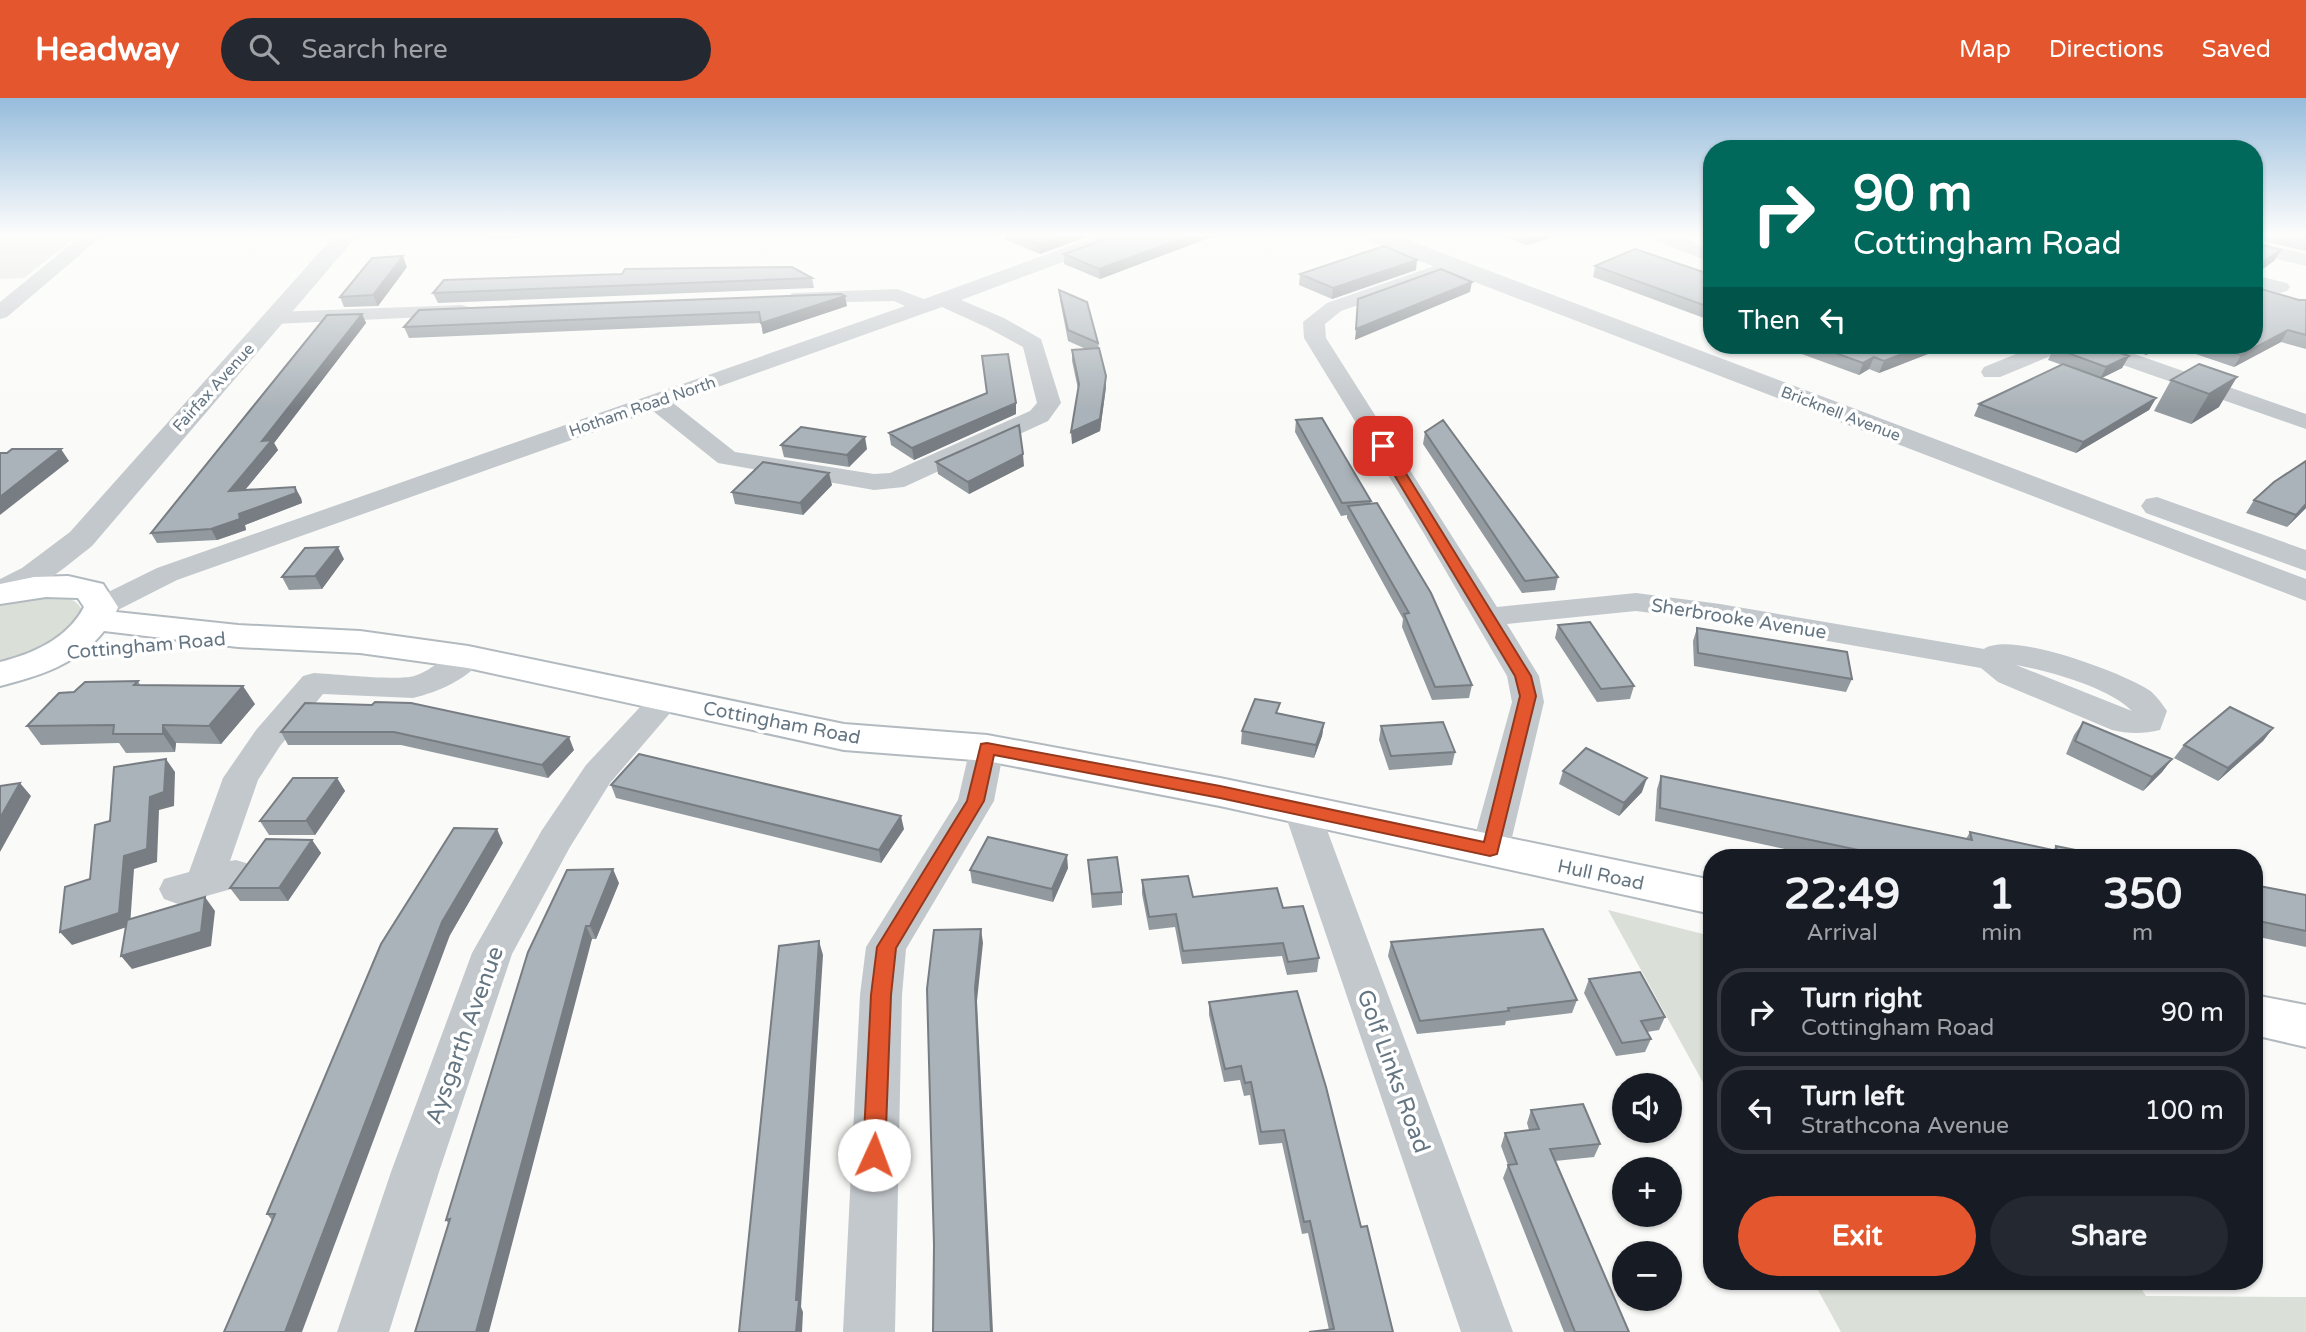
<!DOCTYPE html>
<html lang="en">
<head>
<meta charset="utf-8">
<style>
	body { margin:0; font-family:"Varela Round",sans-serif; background:#242831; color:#f1f3f6; height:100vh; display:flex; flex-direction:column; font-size:26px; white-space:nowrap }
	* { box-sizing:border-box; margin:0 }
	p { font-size:23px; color:#9ea1a6 }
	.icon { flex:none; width:38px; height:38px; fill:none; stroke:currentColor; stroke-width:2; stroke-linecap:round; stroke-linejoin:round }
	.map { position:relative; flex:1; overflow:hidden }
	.sheet { position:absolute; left:1703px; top:751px; width:560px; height:441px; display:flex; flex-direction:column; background:#171b24; border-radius:28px; box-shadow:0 2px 5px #0004 }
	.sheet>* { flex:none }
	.guide { position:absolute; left:1703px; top:42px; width:560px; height:214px; border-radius:28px; box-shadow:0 2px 5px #0004; background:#00695c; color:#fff; overflow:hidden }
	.tools { position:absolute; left:1612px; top:975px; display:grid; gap:14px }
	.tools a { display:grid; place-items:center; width:70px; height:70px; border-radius:50%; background:#171b24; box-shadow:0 2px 5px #0004; font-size:35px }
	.pin { position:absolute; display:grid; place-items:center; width:60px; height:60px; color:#fff; margin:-30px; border-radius:14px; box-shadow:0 4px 10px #0006 }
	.me { position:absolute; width:77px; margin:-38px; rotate:2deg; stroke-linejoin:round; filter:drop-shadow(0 0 5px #0008) }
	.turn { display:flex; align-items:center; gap:24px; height:147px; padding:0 35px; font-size:32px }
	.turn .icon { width:91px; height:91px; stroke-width:2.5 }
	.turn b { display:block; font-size:49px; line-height:60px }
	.then { display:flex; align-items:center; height:66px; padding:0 35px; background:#0003; gap:14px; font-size:26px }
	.eta { display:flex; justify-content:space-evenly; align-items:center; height:119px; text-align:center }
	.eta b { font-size:42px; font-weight:700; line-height:49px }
	.button { display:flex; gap:14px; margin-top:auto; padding:14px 35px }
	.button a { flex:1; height:80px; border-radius:42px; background:#e4572e; color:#fff; font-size:28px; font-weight:700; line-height:80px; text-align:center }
	.button a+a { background:#242831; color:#f1f3f6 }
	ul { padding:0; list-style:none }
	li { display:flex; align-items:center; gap:21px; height:88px; margin:0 14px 10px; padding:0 21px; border:4px solid #363941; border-radius:28px }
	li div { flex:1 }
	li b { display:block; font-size:26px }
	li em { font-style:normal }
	header { display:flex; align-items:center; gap:42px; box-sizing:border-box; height:98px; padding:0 35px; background:#e4572e; color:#fff }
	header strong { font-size:33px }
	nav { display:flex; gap:38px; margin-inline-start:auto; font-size:24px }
	.search { width:490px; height:63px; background:#242831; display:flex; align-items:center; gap:18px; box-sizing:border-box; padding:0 24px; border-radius:38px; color:#9ea1a6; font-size:26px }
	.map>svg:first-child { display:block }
	.green { fill:#dadfd7 }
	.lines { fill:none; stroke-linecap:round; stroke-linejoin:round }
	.secondary-casing { stroke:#b3babf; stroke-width:4 }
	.minor { fill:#c3c8cc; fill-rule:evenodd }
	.tertiary { fill:#c3c8cc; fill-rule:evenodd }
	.secondary { fill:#fff; fill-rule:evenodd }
	.wall { fill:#929a9f }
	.shaded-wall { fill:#777d82 }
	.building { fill:#aab3b9; stroke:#777d82; stroke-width:2 }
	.route { fill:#e4572e; stroke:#94391e; stroke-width:2 }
	.labels { text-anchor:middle; stroke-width:7; stroke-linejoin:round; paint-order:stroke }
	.far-street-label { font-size:16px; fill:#657683; stroke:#fff }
	.street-label { font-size:19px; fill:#657683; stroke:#fff }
	.near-street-label { font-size:23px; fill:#657683; stroke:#fff }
</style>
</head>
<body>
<header>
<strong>Headway</strong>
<div class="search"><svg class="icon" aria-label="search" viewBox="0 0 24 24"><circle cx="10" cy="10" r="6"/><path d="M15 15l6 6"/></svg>Search here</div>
<nav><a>Map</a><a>Directions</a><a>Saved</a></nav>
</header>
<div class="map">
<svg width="2306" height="1234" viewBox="0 0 2306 1234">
	<rect width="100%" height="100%" fill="#fafaf8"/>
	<path class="green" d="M0 138H77L24 180 0 181Z
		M28 497C47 498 72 493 82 512 72 545 29 557 0 568V504Z
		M1608 812 1711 838V999Z
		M1813 1183H2136L2146 1198 2306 1199V1234H1841Z"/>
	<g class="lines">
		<defs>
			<path id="secondary" d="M68 478 103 486 118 509 116 514 238 527 360 533 468 548 844 626 987 637 1220 680 1712 782V816L1220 708 987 663 844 652 468 570 360 555 238 549 104 533C78 566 39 578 0 588V564C33 556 68 540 84 509L78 500 46 499 0 506V486L34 479Z
				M2254 897 2306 907V949L2254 937Z"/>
		</defs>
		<use href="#secondary" class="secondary-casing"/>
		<path class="minor" d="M81 138H102L7 219 0 221V204Z
			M1097 138H1124L1122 142 961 202 1004 220 1041 241 1061 305 1048 323 904 389 874 392 718 365 653 313 177 482 112 515 101 518 90 515 86 509 90 503 157 470 905 208 894 203 799 205 792 203 789 199 792 195 897 191 924 201ZM942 209 988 230 1023 249 1037 305 1030 313 890 375 874 376 735 354 673 305Z
			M1653 138H1679L1712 152V165L1655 142Z
			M2254 143 2306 156V168L2254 155Z
			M1452 162 1459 164 1462 168 1459 172 1341 213 1325 226 1326 240 1497 509 1636 495 1720 506 1984 551C2010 532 2123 575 2149 592 2156 597 2162 606 2167 613L2160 632C2144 636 2128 636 2112 632L1998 584 1981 570 1720 524 1636 513 1507 526 1539 578 1544 604 1509 752 1503 762 1490 766 1477 762 1471 752 1512 604 1507 578 1423 434 1304 240 1303 224 1327 205ZM2016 567C2049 573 2108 589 2132 613Z
			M2254 177 2287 185 2290 189 2287 193 2280 195 2254 189Z
			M462 207 469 209 473 213 469 217 274 226 266 225 263 220 266 215 274 214Z
			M2038 247H2068L2065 252 2000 279H1984L1981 274 1984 269Z
			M2077 247H2109L2306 316V331L2080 252Z
			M468 549 479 552 484 559C469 581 438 594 413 600L323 596 280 648 258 682 230 763 236 762 249 766 255 776 249 786 178 806 164 801 159 791 164 781 189 774 223 680 256 632 303 578 314 575C335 576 398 583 414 578 434 572 448 554 468 549Z
			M667 589 679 593 683 600 610 685 570 749 512 856 439 1074 389 1234H337L391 1074 472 855 542 732 586 667 655 593Z
			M987 638 999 642 1004 650 994 703 906 851 902 897 895 1234H843L860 897 866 849 958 702 970 650 975 642Z
			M1302 700 1315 704 1320 713 1513 1234H1461L1284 713 1289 704Z"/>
		<path class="tertiary" d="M334 138H357L92 448C64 470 36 495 0 504V481L22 470 70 434Z
			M1365 138H1397L2306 481V503L1368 143Z
			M2157 399 2306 452V473L2146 415 2141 408 2146 401Z"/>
		<use href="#secondary" class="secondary"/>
	</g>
	<path class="wall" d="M489 138H539L490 141Z
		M1006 138H1089L1040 156 1006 142Z
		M1113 138H1214L1100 181 1064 166V156Z
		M1502 138H1556L1527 147Z
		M2254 138H2306V153L2258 142V146L2281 152 2274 163 2257 175H2254Z
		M1595 168 1712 177V223L1593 179Z
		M407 169 378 208 344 209 340 199Z
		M1416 172 1332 201 1299 187 1300 176Z
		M812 180 814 190 438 205 433 195Z
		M1059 192 1098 245 1106 289 1100 333 1072 346 1078 291 1072 263V252L1086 251 1068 243 1060 202Z
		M2299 202H2306V251L2281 244 2234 269 2169 247H2254Z
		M847 208 763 236 761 225 409 240 404 229Z
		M362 216 366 225 274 345 278 352 245 392 301 400 302 405 245 427 246 432 217 442 157 445 151 435Z
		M1777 247H1951L1879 275 1869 271 1859 277Z
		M2008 247H2032L2020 251Z
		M2116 247H2167L2146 257Z
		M2054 250 2129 258 2122 270 2101 280 2156 300 2149 312 2076 355 1974 318 1979 306 2062 267 2048 262Z
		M2199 266 2219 309 2191 326 2154 313 2171 282Z
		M1016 316 914 362 891 347 889 335Z
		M1296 322 1371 403 1370 406 1472 587 1469 600 1432 602 1402 529 1403 521 1347 420V417L1341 418 1295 334Z
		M1425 334 1558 479 1555 492 1522 495 1423 346Z
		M781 347 867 351 849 369 784 359Z
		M2306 363V410L2287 429 2246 415 2254 402Z
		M936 364 1024 368 969 396 938 376Z
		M832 387 803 417 735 406 732 394Z
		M344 461 322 491 289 492 282 479Z
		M1558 527 1634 588 1630 601 1597 604 1555 540Z
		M1697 530 1852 581 1846 594 1694 568 1693 543Z
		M138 583 140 587 255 606 221 646 176 645 175 654 126 655 119 645 41 647 27 628 74 594Z
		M305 605 574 652 548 680 401 647H288L281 634Z
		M1279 615 1324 625 1322 638 1314 660 1241 646 1242 633Z
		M2083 624 2172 661 2162 674 2143 693 2066 656 2074 637Z
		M1381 628 1455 654 1452 667 1389 672 1379 642Z
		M2273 630 2263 643 2218 683 2174 660 2184 647Z
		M1563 673 1642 694 1619 718 1559 686Z
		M1661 678 1966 741 1970 734 2053 752 2056 748 2115 760H1826L1655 723 1657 691Z
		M337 680 345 693 315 737H269L260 723Z
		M611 687 904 731 881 765 616 700Z
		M312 742 321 755 288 803H240L230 790Z
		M503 745 450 837 272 1122 267 1116Z
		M1088 762 1122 794V807L1092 810Z
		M1068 770 1053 804 972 785 970 772Z
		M1142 782 1193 799 1283 810 1319 860 1317 874 1287 877 1282 858 1182 866 1175 829 1149 832 1142 796Z
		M619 785 596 841H592L448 1125 446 1122 528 854Z
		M2254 787 2306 797V849L2254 838Z
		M1391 844 1577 902 1572 915 1506 923 1505 927 1417 936 1388 858Z
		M1589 881 1665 919 1659 932 1647 934 1651 941 1645 954 1616 958 1584 895Z
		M1209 904 1361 1129 1393 1234 1329 1232 1308 1135 1302 1136 1282 1045 1259 1047 1250 997 1244 998 1240 982 1224 984 1209 917Z
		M1531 1012 1600 1046 1594 1059 1555 1063 1629 1234H1564L1503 1080 1508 1067 1501 1048 1505 1035 1529 1032 1527 1025Z"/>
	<path class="shaded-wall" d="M1061 138H1089L1040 156 1039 146Z
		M1188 138H1214L1100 181 1099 171Z
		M1529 138H1556L1527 147Z
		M2281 152 2274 163 2257 175 2263 164Z
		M403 158 407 169 378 208 373 197Z
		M1417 162 1416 172 1332 201 1333 190Z
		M1472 184 1470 194 1355 242 1356 231Z
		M845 198 847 208 763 236 761 225Z
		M362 216 366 225 274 345 278 352 235 404 229 393 262 343Z
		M2288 232 2281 244 2234 269 2241 257Z
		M1926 247H1951L1879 275 1884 263Z
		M2023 247H2032L2020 251Z
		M2152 247H2167L2146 257Z
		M2129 258 2122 270 2100 281 2106 269Z
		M1874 259 1869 271 1859 277 1863 265Z
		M1106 278V289L1100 333 1072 346 1071 334Z
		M2237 279 2219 309 2191 326 2209 296Z
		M2156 300 2149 312 2076 355 2083 344Z
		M1016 305V316L914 362 912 350Z
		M865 339 867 351 849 369 847 357Z
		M61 351 69 363 0 417V399Z
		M1023 356 1024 368 969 396 968 384Z
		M829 375 832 387 803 417 800 405Z
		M295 389 301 400 302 405 245 427 246 432 217 442 211 431Z
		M2306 406V410L2287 429 2296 417Z
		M338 449 344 461 322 491 315 478Z
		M243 588 255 606 221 646 209 628Z
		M1324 625 1322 638 1314 660 1316 647Z
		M163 627 176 645 175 654 163 636Z
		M2273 630 2263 643 2218 683 2228 670Z
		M569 639 574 652 548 680 542 667Z
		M166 661 175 674 174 708 159 712 157 764 134 771 130 828 72 847 60 834 124 758Z
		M2172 661 2162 674 2143 693 2152 679Z
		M337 680 345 693 315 737 306 723Z
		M1647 680 1642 694 1619 718 1624 705Z
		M20 685 31 698 0 754V720Z
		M901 718 904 731 881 765 879 752Z
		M497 731 503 745 450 837 302 1234H285L442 824Z
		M312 742 321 755 288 803 279 790Z
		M1067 757 1068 770 1053 804 1052 791Z
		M613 771 619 785 596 841 590 828Z
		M205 799 215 813 211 848 132 871 121 858Z
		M586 828 592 841 489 1234H476Z
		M981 831 983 845 977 903 993 1234H991L975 890Z
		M819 843 823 857 801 1209 803 1214 802 1234H796V1202Z"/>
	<path class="building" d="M1020 138H1061L1039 146Z
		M1113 138H1188L1099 171 1064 156Z
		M2254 138H2258V146L2281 152 2263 164H2259L2258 168 2254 170Z
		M2293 138H2306V141Z
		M1384 148 1417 162 1333 190 1300 176Z
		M1635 151 1712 177V210L1595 168Z
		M403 158 373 197 340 199 372 160Z
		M792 169 812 180 433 195 444 182 622 176 625 171Z
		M1441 171 1472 184 1356 231 1358 201Z
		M2254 189 2299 202H2306V237L2288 232 2241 257 2211 247H2254Z
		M1059 192 1087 204 1098 245 1068 232Z
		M841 196 845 198 761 225 759 214 404 229 419 212Z
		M362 216 262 343 272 342 229 393 295 389 296 395 239 416 240 421 211 431 151 435 327 217Z
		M1813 247H1926L1884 263 1874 259 1863 265Z
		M2061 247H2097L2129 258 2106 269 2054 250Z
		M1099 250 1106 278 1100 321 1071 334 1079 286 1072 252Z
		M1008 256 1016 305 912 350 889 335 987 295 982 258Z
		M2063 266 2156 300 2083 344 1979 306Z
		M2199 266 2237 279 2209 296 2171 282Z
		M1322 320 1371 403 1342 405 1296 322Z
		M1443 322 1558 479 1525 483 1425 334Z
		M1019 327 1023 356 968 384 936 364Z
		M801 329 865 339 847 357 781 347Z
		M12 351H61L0 399V355H7Z
		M2306 363V406L2296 417 2254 402 2274 384Z
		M763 364 829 375 800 405 732 394Z
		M1377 405 1431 495 1472 587 1435 589 1404 516 1409 515 1348 408Z
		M338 449 315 478 282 479 305 450Z
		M1590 524 1634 588 1601 591 1558 527Z
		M1697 530 1847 554 1852 581 1698 555Z
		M138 583 134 587 243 588 209 628 163 627V636H113L114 627 27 628 59 595 74 594 85 584Z
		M1255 601 1280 605 1276 615 1324 625 1316 647 1242 633Z
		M375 604 411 605 569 639 542 667 394 634H281L305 605 372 607Z
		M2230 609 2273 630 2228 670 2184 647Z
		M1443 624 1455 654 1391 658 1381 628Z
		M2083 624 2172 661 2152 679 2075 643Z
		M1586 650 1647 680 1624 705 1563 673Z
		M639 656 901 718 879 752 611 687Z
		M166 661 164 694 150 699 147 751 124 758 119 815 60 834 65 789 90 781 95 727 110 723 114 669Z
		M1661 678 1972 742 1970 734 2057 753 2056 748 2115 760H1896L1660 710Z
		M293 680H337L306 723H260Z
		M20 685 0 720V688Z
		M454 730 497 731 442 824 285 1234H224L275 1116H267L381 846Z
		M988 739 1067 757 1052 791 970 772Z
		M266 741 312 742 279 790H230Z
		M1117 759 1122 794 1092 796 1088 762Z
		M613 771 590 828H586L476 1234H415L450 1121 446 1122 528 854 567 772Z
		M1188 778 1193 799 1277 790 1283 810 1303 808 1319 860 1288 864 1283 845 1183 853 1176 816 1149 819 1142 782Z
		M2254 787 2306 797V833L2254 822Z
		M205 799 201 834 121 858 127 822Z
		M981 831 975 890 991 1234H933L934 1147 927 891 934 832Z
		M1543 831 1577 902 1508 910 1509 913 1420 923 1391 844Z
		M819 843 796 1202H799L796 1234H739L779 848Z
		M1640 874 1665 919 1641 923 1651 941 1622 945 1589 881Z
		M1297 893 1326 989 1361 1129 1367 1128 1393 1234H1309L1334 1231 1310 1123 1304 1124 1284 1032 1261 1034 1251 984 1245 985 1241 968 1225 971 1209 904Z
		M1583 1006 1600 1046 1550 1051 1629 1234H1575L1508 1067 1517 1066 1505 1035 1539 1031 1531 1012Z"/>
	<linearGradient id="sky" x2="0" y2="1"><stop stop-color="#96bcdc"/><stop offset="0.44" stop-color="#fdfdfc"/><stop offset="1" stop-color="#fdfdfc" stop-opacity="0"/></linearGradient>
	<rect width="2306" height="311" fill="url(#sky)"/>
	<path class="route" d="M1383 344 1389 348 1531 578 1536 598 1497 756 1490 758 1220 700 994 657 984 703 896 850 891 897 885 1057 882 1064 874 1067 866 1064 863 1057 871 897 877 849 967 703 981 646 987 645 1220 688 1484 744 1520 598 1515 578 1377 348Z"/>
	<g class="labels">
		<g class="far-street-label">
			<text transform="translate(213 289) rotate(-48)" y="6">Fairfax Avenue</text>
			<text transform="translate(642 308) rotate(-19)" y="6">Hotham Road North</text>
			<text transform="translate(1841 315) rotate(21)" y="6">Bricknell Avenue</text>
		</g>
		<g class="street-label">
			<text transform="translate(1739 520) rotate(9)" y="7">Sherbrooke Avenue</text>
			<text transform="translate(146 547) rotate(-5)" y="7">Cottingham Road</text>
			<text transform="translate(782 624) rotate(11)" y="7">Cottingham Road</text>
			<text transform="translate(1601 776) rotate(12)" y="7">Hull Road</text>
		</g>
		<g class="near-street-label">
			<text transform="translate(464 937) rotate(-70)" y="8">Aysgarth Avenue</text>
			<text transform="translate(1394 973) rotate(70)" y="8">Golf Links Road</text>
		</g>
	</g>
</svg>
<div class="tools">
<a><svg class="icon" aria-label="sound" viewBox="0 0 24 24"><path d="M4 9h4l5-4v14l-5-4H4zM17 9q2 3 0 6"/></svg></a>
<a>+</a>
<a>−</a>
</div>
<div class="pin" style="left:1383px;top:348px;background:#d93025"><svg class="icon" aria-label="arrive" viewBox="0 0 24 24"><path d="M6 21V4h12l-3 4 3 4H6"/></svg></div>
<svg class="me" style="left:874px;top:1057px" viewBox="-20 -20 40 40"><circle r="19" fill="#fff"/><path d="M0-13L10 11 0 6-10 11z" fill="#e4572e"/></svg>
<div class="guide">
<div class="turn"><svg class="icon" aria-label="right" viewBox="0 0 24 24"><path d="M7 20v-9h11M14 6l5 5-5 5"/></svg><div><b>90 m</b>Cottingham Road</div></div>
<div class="then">Then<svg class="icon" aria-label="left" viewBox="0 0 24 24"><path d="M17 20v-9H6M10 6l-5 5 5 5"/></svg></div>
</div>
<section class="sheet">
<div class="eta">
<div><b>22:49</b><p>Arrival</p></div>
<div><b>1</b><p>min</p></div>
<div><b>350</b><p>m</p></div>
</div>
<ul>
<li><svg class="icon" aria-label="right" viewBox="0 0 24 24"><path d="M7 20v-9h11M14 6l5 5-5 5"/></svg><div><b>Turn right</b><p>Cottingham Road</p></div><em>90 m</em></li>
<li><svg class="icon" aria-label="left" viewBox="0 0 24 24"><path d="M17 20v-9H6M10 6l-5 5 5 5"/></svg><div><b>Turn left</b><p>Strathcona Avenue</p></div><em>100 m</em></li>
</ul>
<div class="button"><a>Exit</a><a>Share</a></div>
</section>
</div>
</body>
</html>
